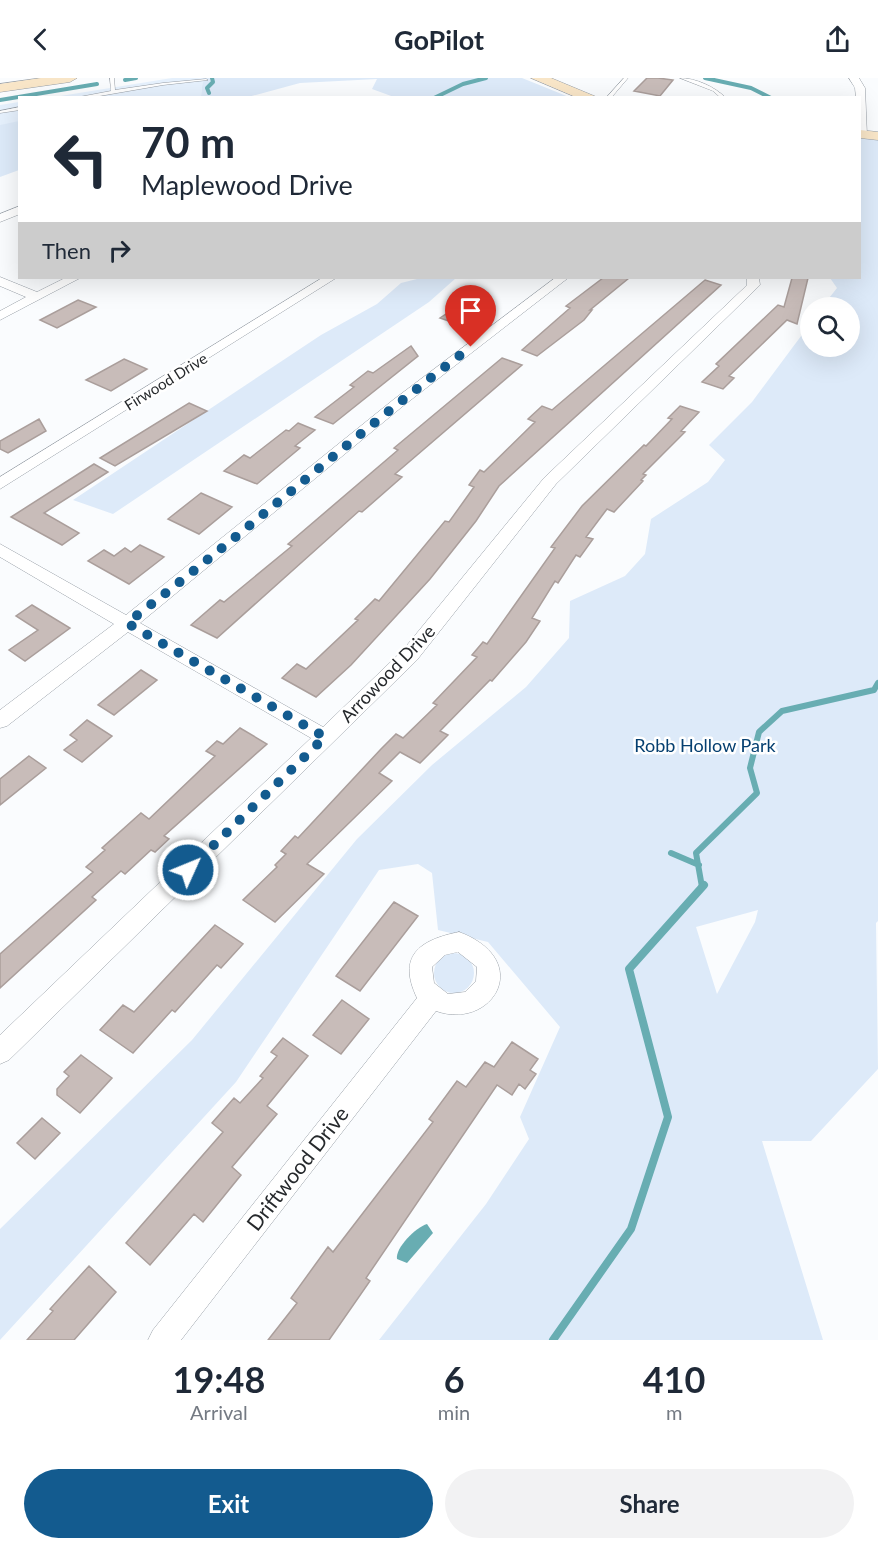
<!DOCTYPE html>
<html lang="en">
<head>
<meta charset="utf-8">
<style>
	body { margin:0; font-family:Lato,sans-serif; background:#f2f2f3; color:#1f2937; height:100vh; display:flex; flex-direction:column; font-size:22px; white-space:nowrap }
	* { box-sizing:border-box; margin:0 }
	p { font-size:20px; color:#747a83 }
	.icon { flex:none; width:33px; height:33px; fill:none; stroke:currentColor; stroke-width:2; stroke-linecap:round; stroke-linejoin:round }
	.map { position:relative; height:1262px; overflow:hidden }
	.drawer { display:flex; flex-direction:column; background:#fff; flex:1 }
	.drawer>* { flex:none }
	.top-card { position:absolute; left:18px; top:18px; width:843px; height:183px; border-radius:0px; box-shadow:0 6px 24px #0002; background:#fff; color:#1f2937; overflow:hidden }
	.fabs { position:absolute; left:800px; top:219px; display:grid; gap:12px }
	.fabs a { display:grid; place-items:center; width:60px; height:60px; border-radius:50%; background:#fff; box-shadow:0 6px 24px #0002; font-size:30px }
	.pin { position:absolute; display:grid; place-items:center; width:51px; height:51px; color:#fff; margin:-62px -26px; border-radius:50% 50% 50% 0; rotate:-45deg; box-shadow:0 0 6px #0007 }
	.pin .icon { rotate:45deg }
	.me { position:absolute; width:66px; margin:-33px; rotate:46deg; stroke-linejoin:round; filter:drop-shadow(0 0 4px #0008) }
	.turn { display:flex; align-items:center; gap:21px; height:126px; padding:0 24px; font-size:27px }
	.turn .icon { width:78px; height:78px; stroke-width:2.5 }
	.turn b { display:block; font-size:42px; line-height:51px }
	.then { display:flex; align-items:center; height:57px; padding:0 24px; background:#0003; gap:12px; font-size:22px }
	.eta { display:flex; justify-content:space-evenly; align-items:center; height:102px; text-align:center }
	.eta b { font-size:36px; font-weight:700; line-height:42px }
	.cta { display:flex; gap:12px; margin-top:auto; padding:12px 24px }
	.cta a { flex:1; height:69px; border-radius:36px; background:#135b8f; color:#fff; font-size:24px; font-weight:700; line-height:69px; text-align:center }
	.cta a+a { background:#f2f2f3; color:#1f2937 }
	header { display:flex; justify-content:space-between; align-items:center; height:78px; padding:0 24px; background:#fff; font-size:27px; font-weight:700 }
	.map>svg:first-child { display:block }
	.built { fill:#e6f1fd }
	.green { fill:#ddeaf9; fill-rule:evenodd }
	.water { fill:#68adb2 }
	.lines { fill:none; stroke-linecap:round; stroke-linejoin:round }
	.stream-far2 { stroke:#68adb2; stroke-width:4 }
	.stream-far1 { stroke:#68adb2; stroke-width:6 }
	.stream { stroke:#68adb2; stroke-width:8 }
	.building { fill:#c8bcb9; stroke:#aa9e9b; stroke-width:1.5 }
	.lane-casing { stroke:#979ea6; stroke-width:1 }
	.street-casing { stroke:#979ea6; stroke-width:1 }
	.secondary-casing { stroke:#979ea6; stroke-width:1 }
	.lane { fill:#fff; fill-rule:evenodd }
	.street { fill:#fff; fill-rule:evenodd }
	.secondary { fill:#f9e6c8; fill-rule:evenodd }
	.route { stroke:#135b8f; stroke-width:10; stroke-dasharray:0 18 }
	.labels { text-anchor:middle; stroke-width:5; stroke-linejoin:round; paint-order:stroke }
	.far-street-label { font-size:15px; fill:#26292c; stroke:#fff }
	.street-label { font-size:18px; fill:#26292c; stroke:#fff }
	.park-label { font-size:18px; fill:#053f70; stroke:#fff }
	.near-street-label { font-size:21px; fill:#26292c; stroke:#fff }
</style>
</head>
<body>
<header><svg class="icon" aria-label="back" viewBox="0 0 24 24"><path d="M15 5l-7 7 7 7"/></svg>GoPilot<svg class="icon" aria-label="share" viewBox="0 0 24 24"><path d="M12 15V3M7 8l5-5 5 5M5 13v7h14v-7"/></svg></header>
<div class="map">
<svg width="878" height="1262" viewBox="0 0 878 1262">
	<rect width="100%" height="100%" fill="#fafcfe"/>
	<path class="built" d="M172 0H203L201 18 48 20Z
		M19 24V43L0 52V27Z"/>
	<path class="green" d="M203 0H522L569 19H394L372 11 377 1 300 5 248 19 179 20 201 18Z
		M19 43V92L0 99V47Z
		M860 60 878 62V843L876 845 878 991 811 1063H762L823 1262H379L486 1126 529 1061 520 1039 560 949 488 864 438 852 432 795 418 786 379 792 236 1004 0 1262V1151L192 962 357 761 432 687 526 609 569 560 570 523 625 498 645 476 651 441 708 404 725 382 709 367 752 324 810 246V268H849V230L822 229 837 210 830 200H860ZM758 832 755 844 717 916 696 849Z
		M421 200H456L429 224 113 436 73 422 321 257 377 226 401 205Z
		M434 895a20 20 0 1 1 40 0a20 20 0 1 1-40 0Z"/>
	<path class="water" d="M427 1146 433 1155 407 1185 397 1181C395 1170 416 1149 427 1146Z"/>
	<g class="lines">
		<path class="stream-far2" d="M705 0 751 10 771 20
			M125 2 136 0
			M209 15 207 10 213 4 212 0
			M434 20 463 6 486 0
			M0 22 97 6"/>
		<path class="stream-far1" d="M671 775 699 787
			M702 809 696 775 757 715 750 690 759 654 782 633 874 612 878 605"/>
		<path class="stream" d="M553 1262 631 1151 668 1039 629 891 704 807"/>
	</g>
	<path class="building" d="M647 0H658L673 2 660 18 634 13Z
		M603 200H629L590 232H592L584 242 537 278 522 272 570 230 566 228Z
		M792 200H808L797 246 787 242 729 298 734 300 723 311 702 304 719 288 716 286 778 227 784 229Z
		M705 202 721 207 499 408 476 443 430 501 351 587 316 619 282 600 297 586 306 591 358 542 355 541 375 521 379 523 445 443 449 444 474 409 469 407 480 392 484 394 535 344 528 341 542 328 552 332Z
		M473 218 491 224 460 247 440 240Z
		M78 222 96 229 57 250 40 242Z
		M411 268 418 278 333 346 315 339 354 309 350 307 368 293 373 295Z
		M502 280 522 287 395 396 402 399 362 434 359 433 217 560 191 547 220 522 224 524 292 468 288 466 398 372 394 370Z
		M124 281 147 291 111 313 86 302Z
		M189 325 207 333 115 388 100 380Z
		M680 328 699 334 681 353 685 354 643 396 646 397 641 402 643 403 614 434 607 431 586 459 593 461 580 479 576 477 558 505 555 503 532 540 540 543 526 564 492 603 490 602 440 653 448 657 420 685 400 674 379 695 392 703 307 786 324 796 275 844 243 822 277 789 275 787 286 776 281 773 295 758 298 760 381 671 396 656 403 660 437 627 433 625 477 579 472 577 483 564 487 566 555 470 551 469 582 428 644 367 646 368 672 341 668 340Z
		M39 341 46 353 8 375 0 371V363Z
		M298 345 315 352 295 368 300 370 257 406 224 393 244 377 250 380 286 352 289 353Z
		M94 386 108 394 44 435 79 455 62 467 11 439Z
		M201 415 232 429 199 456 168 441Z
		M140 467 164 479 129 506 88 483 104 472 114 478 125 470 131 474Z
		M32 527 70 550 25 583 9 572 38 552 16 538Z
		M141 592 157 602 114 637 98 627Z
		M87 642 112 658 82 684 64 672 77 662 70 657Z
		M240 650 267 666 164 758 169 761 155 774 151 772 125 796 121 793 92 819 96 822 0 910V876L93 794 86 789 105 772 102 770 141 735 149 741 215 678 206 673 217 663 223 666Z
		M29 678 46 690 0 727V701Z
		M394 824 418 838 360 913 336 898Z
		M215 847 243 866 221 890 217 887 175 934 172 932 133 975 100 952 123 927 134 934Z
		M342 922 369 941 341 976 313 957Z
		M283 960 308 978 267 1028 277 1036 232 1089 241 1097 203 1144 194 1136 150 1187 126 1165 223 1054 212 1045 234 1020 240 1025 263 1000 260 998 277 978 271 974Z
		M512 964 538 981 530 992 536 996 525 1011 519 1006 512 1017 497 1007 366 1200 370 1203 329 1262H268L297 1225 291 1220 328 1169 333 1174 433 1044 429 1041 457 1003 466 1009 485 984 494 989Z
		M81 977 112 1000 80 1035 57 1017V1011L69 998 64 994Z
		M42 1040 60 1055 35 1081 17 1065Z
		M89 1188 116 1214 74 1262H27L53 1233 50 1231Z"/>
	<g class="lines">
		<defs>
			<path id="lane" d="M110 0H114L115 12 163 5 206 1 208 2 163 7 88 20H74L111 13Z
				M624 0H628L611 20H606Z
				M680 0C696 0 715 9 726 20H721L713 13Z
				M20 29V32L0 35V33Z"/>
			<path id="street" d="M849 0H859L865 10 867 58H860V20H856L855 10Z
				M20 128V136L0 144V136Z
				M0 199 37 214 65 200H80L0 242V233L26 219 0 208Z
				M322 200H336L0 411V399Z
				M555 200H568L403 328 140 545 323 649 403 572 544 400 743 211 747 207V200H759L760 207 556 406 417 582 9 982 0 986V957L311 660 128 554 7 648 0 650V632L114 546 0 479V466L126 537 393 322Z
				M459 854C535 882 493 953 436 933L181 1262H148L153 1252 417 920C397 878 419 862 459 854ZM458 874 477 889 476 903 465 914 448 916 434 905 432 889 445 877Z"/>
			<path id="secondary" d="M41 0H77L70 4 0 14V6Z
				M531 0H551L599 20H578Z
				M860 52 878 54V62L860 60Z"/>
		</defs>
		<use href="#lane" class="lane-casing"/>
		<use href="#street" class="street-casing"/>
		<use href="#secondary" class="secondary-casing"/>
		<use href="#lane" class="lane"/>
		<use href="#street" class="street"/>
		<use href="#secondary" class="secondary"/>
	</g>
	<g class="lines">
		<path class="route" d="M188 792 325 659 127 545C244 456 353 358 471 269"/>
	</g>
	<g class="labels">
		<g class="far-street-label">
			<text transform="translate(166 304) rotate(-32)" y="5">Firwood Drive</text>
		</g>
		<g class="street-label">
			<text transform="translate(388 596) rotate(-46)" y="6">Arrowood Drive</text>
		</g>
		<g class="park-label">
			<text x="705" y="674">Robb Hollow Park</text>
		</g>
		<g class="near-street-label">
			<text transform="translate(298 1091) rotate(-52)" y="7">Driftwood Drive</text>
		</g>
	</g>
</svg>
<div class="fabs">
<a><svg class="icon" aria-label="search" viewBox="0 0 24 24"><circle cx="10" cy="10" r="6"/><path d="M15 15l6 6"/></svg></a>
</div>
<div class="pin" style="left:471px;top:269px;background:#d93025"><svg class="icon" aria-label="arrive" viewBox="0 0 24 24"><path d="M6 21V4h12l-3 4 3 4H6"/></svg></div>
<svg class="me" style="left:188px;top:792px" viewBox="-20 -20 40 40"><circle r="17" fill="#135b8f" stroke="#fff" stroke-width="3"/><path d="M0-11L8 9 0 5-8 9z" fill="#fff"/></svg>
<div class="top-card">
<div class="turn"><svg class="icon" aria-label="left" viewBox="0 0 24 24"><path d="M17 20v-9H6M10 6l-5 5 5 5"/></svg><div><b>70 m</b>Maplewood Drive</div></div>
<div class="then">Then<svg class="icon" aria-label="right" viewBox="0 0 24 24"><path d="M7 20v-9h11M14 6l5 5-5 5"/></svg></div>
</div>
</div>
<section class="drawer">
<div class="eta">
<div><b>19:48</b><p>Arrival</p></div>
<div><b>6</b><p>min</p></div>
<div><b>410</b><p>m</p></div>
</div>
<div class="cta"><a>Exit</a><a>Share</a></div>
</section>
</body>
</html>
